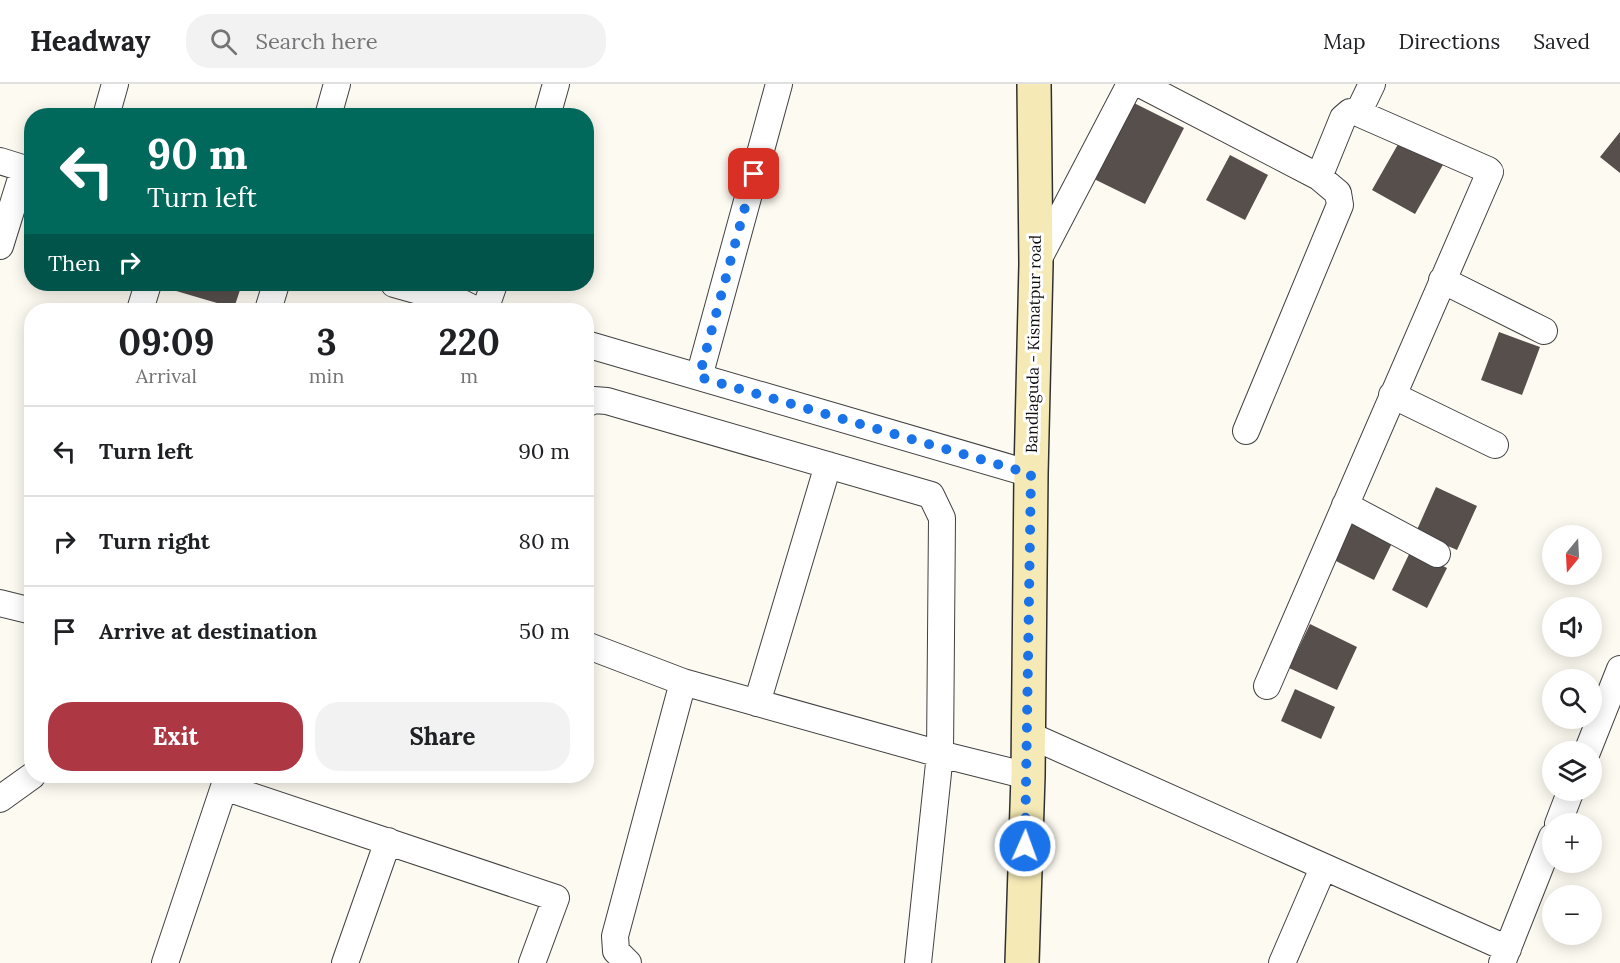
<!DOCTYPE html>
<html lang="en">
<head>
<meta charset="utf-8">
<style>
	body { margin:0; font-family:Lora,serif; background:#f2f2f2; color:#202124; height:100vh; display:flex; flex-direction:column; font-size:22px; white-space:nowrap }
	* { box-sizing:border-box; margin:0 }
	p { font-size:20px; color:#757577 }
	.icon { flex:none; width:33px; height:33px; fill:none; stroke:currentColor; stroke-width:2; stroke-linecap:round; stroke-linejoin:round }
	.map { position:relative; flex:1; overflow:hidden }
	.side { position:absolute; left:24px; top:219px; width:570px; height:480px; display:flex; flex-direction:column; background:#fff; border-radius:24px; box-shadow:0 3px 15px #0003 }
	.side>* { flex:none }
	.hud { position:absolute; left:24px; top:24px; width:570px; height:183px; border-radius:24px; box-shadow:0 3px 15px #0003; background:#00695c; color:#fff; overflow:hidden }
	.needle { width:39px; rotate:198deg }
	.tools { position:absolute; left:1542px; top:441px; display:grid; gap:12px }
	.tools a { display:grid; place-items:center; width:60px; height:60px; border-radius:50%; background:#fff; box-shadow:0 3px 15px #0003; font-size:30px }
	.pin { position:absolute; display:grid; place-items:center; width:51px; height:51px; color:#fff; margin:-26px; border-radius:12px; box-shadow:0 3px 9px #0006 }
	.me { position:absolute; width:66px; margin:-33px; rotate:2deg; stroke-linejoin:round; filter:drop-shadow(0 0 4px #0008) }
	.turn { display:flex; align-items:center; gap:21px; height:126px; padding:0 24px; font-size:27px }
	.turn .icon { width:78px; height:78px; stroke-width:2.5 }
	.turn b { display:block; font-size:42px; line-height:51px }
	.then { display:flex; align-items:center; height:57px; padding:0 24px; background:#0003; gap:12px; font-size:22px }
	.eta { display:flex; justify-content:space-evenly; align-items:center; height:102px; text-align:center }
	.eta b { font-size:36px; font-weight:700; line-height:42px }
	.cta { display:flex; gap:12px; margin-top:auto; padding:12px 24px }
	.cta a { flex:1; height:69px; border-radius:24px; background:#ad3844; color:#fff; font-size:24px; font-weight:700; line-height:69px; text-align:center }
	.cta a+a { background:#f2f2f2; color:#202124 }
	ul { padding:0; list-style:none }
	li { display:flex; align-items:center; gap:18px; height:90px; padding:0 24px; border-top:2px solid #e0e0e0 }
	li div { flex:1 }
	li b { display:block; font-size:22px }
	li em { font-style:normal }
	header { display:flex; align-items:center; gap:36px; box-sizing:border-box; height:84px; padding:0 30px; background:#fff; border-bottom:2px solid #e0e0e0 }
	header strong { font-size:28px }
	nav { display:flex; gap:33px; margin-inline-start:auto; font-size:21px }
	.search { width:420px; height:54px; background:#f2f2f2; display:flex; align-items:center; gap:15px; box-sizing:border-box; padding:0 21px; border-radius:24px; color:#757577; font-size:22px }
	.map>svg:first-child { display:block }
	.building { fill:#564f4c }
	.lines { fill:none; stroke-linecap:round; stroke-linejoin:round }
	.street-casing { stroke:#414141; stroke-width:28 }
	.secondary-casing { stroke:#303030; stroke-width:36 }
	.street { stroke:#fff; stroke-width:26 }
	.secondary { stroke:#f5eab5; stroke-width:33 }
	.route { stroke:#1a73e8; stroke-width:10; stroke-dasharray:0 18 }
	.labels { text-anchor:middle; stroke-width:6; stroke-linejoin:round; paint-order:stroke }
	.street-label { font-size:16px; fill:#0e0e0e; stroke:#fff }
</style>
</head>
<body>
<header>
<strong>Headway</strong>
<div class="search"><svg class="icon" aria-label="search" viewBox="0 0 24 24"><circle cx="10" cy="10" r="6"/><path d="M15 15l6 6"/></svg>Search here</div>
<nav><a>Map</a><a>Directions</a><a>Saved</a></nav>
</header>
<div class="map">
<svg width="1620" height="879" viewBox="0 0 1620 879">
	<rect width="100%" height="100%" fill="#fdfaf1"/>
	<path class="building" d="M1132 18 1184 44 1145 120 1094 95Z
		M1620 48V89L1600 73Z
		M1401 55 1444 79 1415 130 1372 106Z
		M1230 71 1268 91 1245 136 1206 116Z
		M168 200H242L234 224 166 204Z
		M1499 248 1540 263 1522 311 1481 296Z
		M1436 403 1477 422 1457 466 1416 448Z
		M1354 434 1395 453 1374 496 1334 476Z
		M1411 466 1447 484 1427 524 1392 506Z
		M1310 540 1357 563 1337 606 1289 584Z
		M1295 605 1335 623 1321 655 1281 637Z"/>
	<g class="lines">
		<defs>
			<path id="street" d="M1140 0 1319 93 1343 34 1350 28 1358 29 1488 86 1490 88 1267 602
				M1358 29 1372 0
				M106 32 115 0
				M328 32 337 0
				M547 32 556 0
				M0 77 32 87
				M0 162 24 85
				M1037 178 1130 0
				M1442 196 1544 247
				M394 200 462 219 476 226
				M140 226 148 200
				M268 226 276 200
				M485 226 494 200
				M586 260 1031 390
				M699 293 779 0
				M1392 311 1495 361
				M586 320 594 316 607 317 931 411 942 434 940 670 918 879
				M1246 347 1340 121 1338 109 1319 93
				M1345 421 1437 470
				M0 519 32 527
				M586 561 683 598
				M757 619 828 381
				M1027 650 1508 865
				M1587 668 1620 585
				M0 715 32 692
				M1558 740 1571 706
				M165 879 224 703 556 814 532 879
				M345 879 388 757
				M628 879 616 867 615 852 683 598 940 670 1028 692
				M1282 879 1323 784
				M1502 879 1552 753"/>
			<path id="secondary" d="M1022 879 1028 692 1031 390 1036 180 1034 0"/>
		</defs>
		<use href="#street" class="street-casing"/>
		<use href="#secondary" class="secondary-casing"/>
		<use href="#street" class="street"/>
		<use href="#secondary" class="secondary"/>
	</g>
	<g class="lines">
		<path class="route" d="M754 90 699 293 1031 390 1025 762"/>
	</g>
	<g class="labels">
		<g class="street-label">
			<text transform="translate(1033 260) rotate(-89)" y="6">Bandlaguda - Kismatpur road</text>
		</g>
	</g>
</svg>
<div class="tools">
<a><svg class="needle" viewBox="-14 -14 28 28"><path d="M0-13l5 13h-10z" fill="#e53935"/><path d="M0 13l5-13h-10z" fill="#757577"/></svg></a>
<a><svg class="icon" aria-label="sound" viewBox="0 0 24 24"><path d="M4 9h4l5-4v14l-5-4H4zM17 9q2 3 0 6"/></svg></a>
<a><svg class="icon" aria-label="search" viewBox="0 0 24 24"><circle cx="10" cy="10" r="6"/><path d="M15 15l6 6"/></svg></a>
<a><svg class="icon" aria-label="layers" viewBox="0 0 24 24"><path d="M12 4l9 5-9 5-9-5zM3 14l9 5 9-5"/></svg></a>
<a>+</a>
<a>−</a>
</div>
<div class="pin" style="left:754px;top:90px;background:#d93025"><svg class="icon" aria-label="arrive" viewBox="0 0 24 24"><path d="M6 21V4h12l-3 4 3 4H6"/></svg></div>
<svg class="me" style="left:1025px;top:762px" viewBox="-20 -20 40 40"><circle r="17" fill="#1a73e8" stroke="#fff" stroke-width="3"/><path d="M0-11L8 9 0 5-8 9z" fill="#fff"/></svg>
<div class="hud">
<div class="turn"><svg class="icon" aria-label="left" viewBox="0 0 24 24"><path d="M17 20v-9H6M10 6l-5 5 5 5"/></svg><div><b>90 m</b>Turn left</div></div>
<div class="then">Then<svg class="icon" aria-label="right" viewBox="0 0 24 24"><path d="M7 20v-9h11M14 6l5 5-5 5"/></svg></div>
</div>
<section class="side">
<div class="eta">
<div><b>09:09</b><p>Arrival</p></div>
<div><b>3</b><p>min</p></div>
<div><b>220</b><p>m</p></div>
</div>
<ul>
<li><svg class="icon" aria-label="left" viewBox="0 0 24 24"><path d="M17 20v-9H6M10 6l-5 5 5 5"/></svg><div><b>Turn left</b></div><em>90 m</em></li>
<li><svg class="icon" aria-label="right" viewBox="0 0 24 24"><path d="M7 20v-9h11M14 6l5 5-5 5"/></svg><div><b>Turn right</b></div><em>80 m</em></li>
<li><svg class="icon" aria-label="arrive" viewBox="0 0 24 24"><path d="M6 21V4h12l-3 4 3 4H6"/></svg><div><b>Arrive at destination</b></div><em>50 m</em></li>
</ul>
<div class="cta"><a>Exit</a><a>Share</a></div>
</section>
</div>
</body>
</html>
